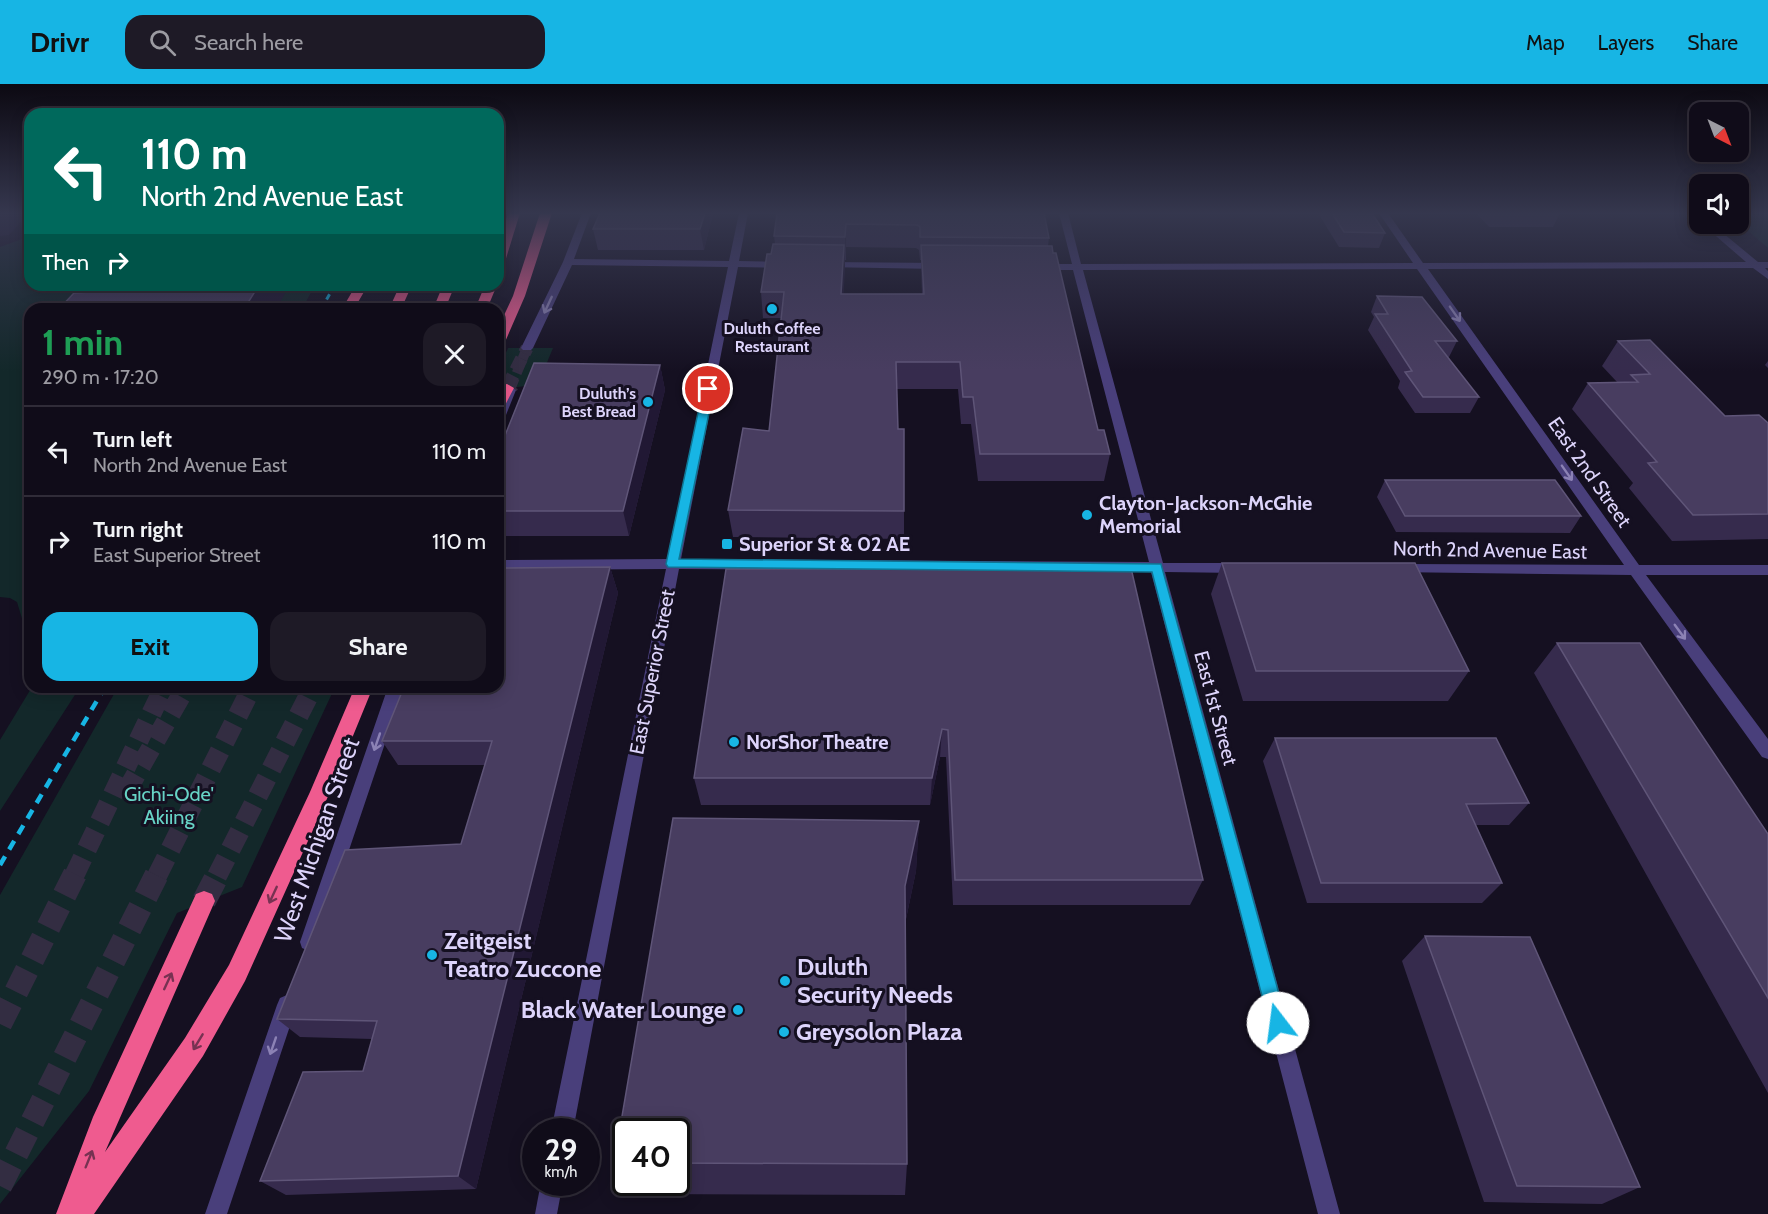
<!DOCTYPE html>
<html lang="en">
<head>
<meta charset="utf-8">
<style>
	body { margin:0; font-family:Cabin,sans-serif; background:#1e1a26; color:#f1f3f6; height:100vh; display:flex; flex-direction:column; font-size:22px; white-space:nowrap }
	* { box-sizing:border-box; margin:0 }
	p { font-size:20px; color:#9c9ba2 }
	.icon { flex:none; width:33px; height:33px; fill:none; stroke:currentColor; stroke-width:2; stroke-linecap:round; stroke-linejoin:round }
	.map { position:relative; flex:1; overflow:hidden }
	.panel { position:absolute; left:24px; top:219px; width:480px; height:390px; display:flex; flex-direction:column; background:#100c19; border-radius:18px; box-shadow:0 3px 15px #0003,0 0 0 2px #302c38 }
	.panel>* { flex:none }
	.hud { position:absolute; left:24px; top:24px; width:480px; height:183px; border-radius:18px; box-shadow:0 3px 15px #0003,0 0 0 2px #302c38; background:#00695c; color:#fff; overflow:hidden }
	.needle { width:39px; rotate:138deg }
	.tools { position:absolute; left:1689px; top:18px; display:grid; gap:12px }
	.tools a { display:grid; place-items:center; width:60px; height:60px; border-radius:12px; background:#100c19; box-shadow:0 3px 15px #0003,0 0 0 2px #302c38; font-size:30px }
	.speed { position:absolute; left:522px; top:1034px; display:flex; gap:12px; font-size:30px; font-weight:700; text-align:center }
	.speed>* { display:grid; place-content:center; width:78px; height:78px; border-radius:50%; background:#100c19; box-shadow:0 3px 15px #0003,0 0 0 2px #302c38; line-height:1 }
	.speed small { font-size:15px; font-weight:400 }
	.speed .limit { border:3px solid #111; border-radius:9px; background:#fff; color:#111 }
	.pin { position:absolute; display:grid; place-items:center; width:51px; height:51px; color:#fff; margin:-26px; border:3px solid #fff; border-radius:50%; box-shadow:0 2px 6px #0007 }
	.me { position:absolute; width:66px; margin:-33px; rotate:345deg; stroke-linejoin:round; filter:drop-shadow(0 0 4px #0008) }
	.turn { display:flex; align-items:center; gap:21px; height:126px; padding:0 18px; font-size:27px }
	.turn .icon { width:78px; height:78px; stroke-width:2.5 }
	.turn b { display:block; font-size:42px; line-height:51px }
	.then { display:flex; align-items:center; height:57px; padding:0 18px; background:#0003; gap:12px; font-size:22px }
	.round { display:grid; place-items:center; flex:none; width:63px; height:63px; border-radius:18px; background:#1e1a26 }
	.head { display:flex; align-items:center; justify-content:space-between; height:102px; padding:0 18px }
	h1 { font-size:36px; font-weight:700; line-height:45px; color:#1e9e55 }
	.cta { display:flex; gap:12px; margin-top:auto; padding:12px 18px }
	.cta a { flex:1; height:69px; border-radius:18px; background:#17b5e4; color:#111; font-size:24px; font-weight:700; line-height:69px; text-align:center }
	.cta a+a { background:#1e1a26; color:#f1f3f6 }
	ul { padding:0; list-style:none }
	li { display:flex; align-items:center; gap:18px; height:90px; padding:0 18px; border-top:2px solid #302c38 }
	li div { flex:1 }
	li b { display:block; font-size:22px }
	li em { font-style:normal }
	header { display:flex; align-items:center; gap:36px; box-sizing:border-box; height:84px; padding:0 30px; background:#17b5e4; color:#111 }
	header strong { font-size:28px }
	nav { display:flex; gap:33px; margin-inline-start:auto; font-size:21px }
	.search { width:420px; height:54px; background:#1e1a26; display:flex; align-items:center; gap:15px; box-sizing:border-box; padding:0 21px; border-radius:18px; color:#9c9ba2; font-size:22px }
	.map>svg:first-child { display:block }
	.green { fill:#13282a }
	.pier { fill:#151021 }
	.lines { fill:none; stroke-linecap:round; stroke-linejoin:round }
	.minor-tunnel-far1 { stroke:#332d42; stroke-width:10; stroke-dasharray:10 5; stroke-linecap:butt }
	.minor-tunnel { stroke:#332d42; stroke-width:13; stroke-dasharray:13 7; stroke-linecap:butt }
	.highway-tunnel-far3 { stroke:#332d42; stroke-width:13; stroke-dasharray:13 6; stroke-linecap:butt }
	.highway-tunnel-far2 { stroke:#332d42; stroke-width:16; stroke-dasharray:16 8; stroke-linecap:butt }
	.highway-tunnel-far1 { stroke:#332d42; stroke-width:20; stroke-dasharray:20 10; stroke-linecap:butt }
	.highway-tunnel { stroke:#332d42; stroke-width:24; stroke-dasharray:24 12; stroke-linecap:butt }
	.minor { fill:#493f7b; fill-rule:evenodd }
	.highway { fill:#ef5b8f; fill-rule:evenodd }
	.rail-far1 { stroke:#17b5e4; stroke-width:3; stroke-dasharray:6 5; stroke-linecap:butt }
	.rail { stroke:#17b5e4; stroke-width:4.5; stroke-dasharray:10 8; stroke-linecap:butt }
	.wall { fill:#362b4d; fill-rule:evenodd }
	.shaded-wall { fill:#211834 }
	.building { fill:#483d60; stroke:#5f5578; stroke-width:1.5 }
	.oneway { stroke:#8c82b5 }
	.oneway2 { stroke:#773252 }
	.route { fill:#17b5e4; stroke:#0f7694; stroke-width:1.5 }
	.poi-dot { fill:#17b5e4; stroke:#151021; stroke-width:2 }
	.labels { text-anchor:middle; stroke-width:6; stroke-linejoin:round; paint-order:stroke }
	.far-poi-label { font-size:16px; font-weight:bold; fill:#ddd4fb; stroke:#151021 }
	.street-label { font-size:20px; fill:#ddd4fb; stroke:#151021 }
	.poi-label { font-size:20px; font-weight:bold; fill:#ddd4fb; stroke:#151021; text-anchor:start }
	.park-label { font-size:20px; fill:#67d3c6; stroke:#151021 }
	.near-street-label { font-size:24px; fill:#ddd4fb; stroke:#151021 }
	.near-poi-label { font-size:24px; font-weight:bold; fill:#ddd4fb; stroke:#151021; text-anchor:start }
</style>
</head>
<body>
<header>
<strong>Drivr</strong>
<div class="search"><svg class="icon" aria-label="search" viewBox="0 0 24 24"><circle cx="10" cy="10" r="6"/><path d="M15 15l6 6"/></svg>Search here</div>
<nav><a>Map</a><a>Layers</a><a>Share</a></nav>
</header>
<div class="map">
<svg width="1768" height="1130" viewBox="0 0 1768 1130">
	<rect width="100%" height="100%" fill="#151021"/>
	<path class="green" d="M1739 129H1768V164L1739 139Z
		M30 152V201H315L302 225H30V571L0 513V163Z
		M508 264H553L538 300 498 306V273L505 271Z
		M30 603H80L0 727V653Z
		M118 603H335L242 803 177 829 89 1007 0 1120V811Z"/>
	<path class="pier" d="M0 513 10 514 17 518 30 561 32 603 0 656Z"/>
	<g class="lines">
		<path class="minor-tunnel-far1" d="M511 303 527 264"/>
		<path class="minor-tunnel" d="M511 304 512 302"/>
		<path class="highway-tunnel-far3" d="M507 303 527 264"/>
		<path class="highway-tunnel-far2" d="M507 304 508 302"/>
		<path class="highway-tunnel-far1" d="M126 708 186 603
			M74 792 164 603
			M157 792 252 603
			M217 792 313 603"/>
		<path class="highway-tunnel" d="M204 817 218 790
			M0 940 75 790
			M0 1102 157 790"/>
		<path class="minor" d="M582 129H591L574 175 729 177 739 129H748L739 177 784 178 789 181 784 184 738 183 681 475 1149 478 1073 186H1039L1034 183 1039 180H1072L1059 129H1068L1081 180 1413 179 1379 129H1388L1423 179 1746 178 1702 140H1712L1758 178H1768V184H1765L1768 187V195L1753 184 1428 185 1639 481H1768V491H1646L1768 655V675L1762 673 1631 491 1393 488 1391 485 1393 482 1398 480 1624 481 1417 185 1083 186 1163 479H1239L1246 484 1239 489 1165 488 1340 1130H1318L1151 488 679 485 573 1047H551L666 485 498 486V476L668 475 728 183 572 181 533 264 531 266H523L521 264 563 178Z
			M1691 129H1700V136Z
			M826 178 940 179 945 182 940 185 822 183 821 181Z
			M510 303 516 306 504 336 498 340C498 327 497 308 510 303Z
			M388 603H404L318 858 316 864 309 867 302 864 300 858Z
			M287 911 294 914 297 921 227 1130H205L277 921 280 914Z
			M541 1098H563L557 1130H535Z"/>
		<path class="highway" d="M508 129H520L504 181 498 185V162Z
			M540 129H552L525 212 505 258 498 262V244L513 212Z
			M356 201H368L354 225H342Z
			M400 201H412L401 225H389Z
			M443 201H455L445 225H433Z
			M485 201H497L487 225H475Z
			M507 300 514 304 503 325 498 326V308L502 301Z
			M355 603H373L330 708 245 897 203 972 94 1130H56L93 1033 196 810 204 807 212 810 215 817 105 1068 185 954 229 881 310 708Z"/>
		<path class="rail-far1" d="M321 225 335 201"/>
		<path class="rail" d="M0 781 105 603"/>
	</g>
	<path class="wall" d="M600 129H713L704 166H598L593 145Z
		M777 129H1044L1049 154 1048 162 1098 346 1110 370 1104 397H978L971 340H961L958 305H897L898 345 904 427V455L733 453 728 426 769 347 781 234H763L761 208 775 160 774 152ZM846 163 916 164 919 166 920 176H921L922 210H843L845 176H846Z
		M1318 129H1372L1385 149 1379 164 1339 163Z
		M1476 129H1560L1553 143H1489Z
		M1377 212 1457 257 1449 273H1447L1479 313 1470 329H1415L1398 304 1400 297 1368 246 1374 233 1371 228Z
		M1618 257 1725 332 1768 339V455L1672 457 1629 404 1633 399 1572 325 1588 299 1617 298 1602 282Z
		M1768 277V284L1765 281Z
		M660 281 665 306 629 452H498V369Z
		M1385 396 1581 432 1570 449 1396 448 1377 413Z
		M1222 479 1469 587 1448 617H1243L1211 510Z
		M610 483 618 509 476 1105 286 1111 260 1097 363 987 372 955 300 953 277 935 461 760 485 681H398L382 657Z
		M726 485 1203 796 1190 821H953L946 673H940L930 721H701L694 694Z
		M1557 559 1768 750V1009L1534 589Z
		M1275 654 1529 719 1509 741H1476L1502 799 1482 819H1307L1263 677Z
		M673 734 919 737 916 787 905 840 907 1080 905 1111 639 1110 630 1098H676V1047H626V1093L614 1079Z
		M1425 852 1640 1103 1602 1120 1484 1118 1402 877Z"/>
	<path class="shaded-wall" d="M0 129H26L27 131 9 151 0 152Z
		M705 129H713L704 166 700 145Z
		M846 140V176L845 153Z
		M844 161 845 186 842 237 841 210Z
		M259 201H290L276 225H244Z
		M660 281 665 306 629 452 623 427Z
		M610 483 618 509 476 1105 458 1092Z
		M942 645 940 673 930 721 932 694Z
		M919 737 916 787 903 849 905 802Z"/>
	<path class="building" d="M600 129H705L700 145H593Z
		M777 129H1044L1049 154 920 153V143L917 141 846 140 845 153 774 152Z
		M1332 129H1372L1385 149 1344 148Z
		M773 160 844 161 841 210H924L921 161 1052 162 1053 169H1056L1098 346H1104L1110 370H980L973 313H963L960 278H896L898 345H904V427L728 426 743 344 769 347 784 208H761L767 170H771Z
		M128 201H259L244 225 60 224 74 209 124 206Z
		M1377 212 1422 213 1457 257H1435L1479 313H1423L1405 288 1412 287 1375 230H1388Z
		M1650 256 1725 332 1759 331 1768 339V430L1693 431 1648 379 1657 378 1588 299 1638 298 1631 291 1650 290 1618 257Z
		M534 279 660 281 623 427H498V369Z
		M1385 396H1555L1581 432H1405Z
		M1222 479H1415L1469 587H1256Z
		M610 483 458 1092 260 1097 303 988 363 987 377 937 277 935 345 766 461 760 492 657H382L404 603H498V484Z
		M1131 484 1203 796H955L948 646 942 645 932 694H694L726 485Z
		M1557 559H1640L1768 750V914Z
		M1275 654H1496L1529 719 1466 720 1502 799H1321Z
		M673 734 919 737 905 802 907 1080 676 1079V1047H626V1079H614Z
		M1425 852 1530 853 1640 1103 1517 1102Z"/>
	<defs><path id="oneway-shaft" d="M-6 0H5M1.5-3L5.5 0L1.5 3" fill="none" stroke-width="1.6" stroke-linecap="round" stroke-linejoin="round" transform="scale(1.5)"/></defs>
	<g class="oneway">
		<use href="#oneway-shaft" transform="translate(548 221) rotate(115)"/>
		<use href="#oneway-shaft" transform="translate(1455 230) rotate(55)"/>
		<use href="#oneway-shaft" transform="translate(1567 389) rotate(55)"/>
		<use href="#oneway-shaft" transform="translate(1680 548) rotate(54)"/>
		<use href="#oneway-shaft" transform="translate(377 658) rotate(109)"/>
		<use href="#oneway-shaft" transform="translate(273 962) rotate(109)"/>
	</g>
	<g class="oneway2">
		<use href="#oneway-shaft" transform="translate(273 811) rotate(115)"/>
		<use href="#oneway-shaft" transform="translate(168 897) rotate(-65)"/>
		<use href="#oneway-shaft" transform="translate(198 958) rotate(121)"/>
		<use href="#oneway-shaft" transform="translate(89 1075) rotate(-68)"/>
	</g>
	<linearGradient id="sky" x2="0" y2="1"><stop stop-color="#0c0912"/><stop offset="0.45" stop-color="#35374e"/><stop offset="1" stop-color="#35374e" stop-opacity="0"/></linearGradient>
	<rect width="1768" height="287" fill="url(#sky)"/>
	<path class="route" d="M708 302 714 305 679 475 1161 480 1287 939 1285 946 1278 948 1272 946 1269 939 1152 488 668 483 666 480 703 305Z"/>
	<g class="poi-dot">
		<circle cx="772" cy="225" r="6"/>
		<circle cx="648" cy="318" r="6"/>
		<circle cx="1087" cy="431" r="6"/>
		<rect x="721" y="454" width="12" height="12" rx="3"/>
		<circle cx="734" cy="658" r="6"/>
		<circle cx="432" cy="871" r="6"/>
		<circle cx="785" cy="897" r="6"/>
		<circle cx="738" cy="926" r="6"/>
		<circle cx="784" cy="948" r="6"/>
	</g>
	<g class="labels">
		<g class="far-poi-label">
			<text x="772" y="250">Duluth Coffee<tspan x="772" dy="18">Restaurant</tspan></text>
			<text x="636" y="315" text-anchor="end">Duluth’s<tspan x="636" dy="18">Best Bread</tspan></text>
		</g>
		<g class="street-label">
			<text transform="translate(1590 388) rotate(55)" y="7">East 2nd Street</text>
			<text transform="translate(1490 466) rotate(1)" y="7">North 2nd Avenue East</text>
			<text transform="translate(652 588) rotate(-79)" y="7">East Superior Street</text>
			<text transform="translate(1216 624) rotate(75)" y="7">East 1st Street</text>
		</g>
		<g class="poi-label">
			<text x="1099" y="426">Clayton-Jackson-McGhie<tspan x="1099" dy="23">Memorial</tspan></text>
			<text x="739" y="467">Superior St &amp; 02 AE</text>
			<text x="746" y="665">NorShor Theatre</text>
		</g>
		<g class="park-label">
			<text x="169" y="717">Gichi-Ode'<tspan x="169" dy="23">Akiing</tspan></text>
		</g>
		<g class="near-street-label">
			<text transform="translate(317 756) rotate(-71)" y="8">West Michigan Street</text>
		</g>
		<g class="near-poi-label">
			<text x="444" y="865">Zeitgeist<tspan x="444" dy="28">Teatro Zuccone</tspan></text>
			<text x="797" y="891">Duluth<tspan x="797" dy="28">Security Needs</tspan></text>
			<text x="726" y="934" text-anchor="end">Black Water Lounge</text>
			<text x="796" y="956">Greysolon Plaza</text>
		</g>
	</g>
</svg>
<div class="tools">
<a><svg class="needle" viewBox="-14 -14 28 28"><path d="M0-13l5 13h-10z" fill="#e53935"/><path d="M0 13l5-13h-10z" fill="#9c9ba2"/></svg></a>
<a><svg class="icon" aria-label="sound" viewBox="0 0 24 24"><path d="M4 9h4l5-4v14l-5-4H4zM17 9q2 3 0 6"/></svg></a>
</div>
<div class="speed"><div>29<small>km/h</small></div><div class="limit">40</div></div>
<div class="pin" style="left:708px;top:305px;background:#d93025"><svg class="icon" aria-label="arrive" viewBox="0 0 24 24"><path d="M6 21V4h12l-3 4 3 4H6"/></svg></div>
<svg class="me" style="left:1278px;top:939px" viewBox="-20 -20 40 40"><circle r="19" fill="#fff"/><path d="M0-13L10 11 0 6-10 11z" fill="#17b5e4"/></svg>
<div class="hud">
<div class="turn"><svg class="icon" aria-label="left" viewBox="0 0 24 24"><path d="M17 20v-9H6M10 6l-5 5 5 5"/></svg><div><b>110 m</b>North 2nd Avenue East</div></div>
<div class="then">Then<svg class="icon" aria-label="right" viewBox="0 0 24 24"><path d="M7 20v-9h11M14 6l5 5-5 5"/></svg></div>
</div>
<section class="panel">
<div class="head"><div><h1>1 min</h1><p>290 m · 17:20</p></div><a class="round"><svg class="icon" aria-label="close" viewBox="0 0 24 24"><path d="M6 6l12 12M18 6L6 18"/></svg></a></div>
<ul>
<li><svg class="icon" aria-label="left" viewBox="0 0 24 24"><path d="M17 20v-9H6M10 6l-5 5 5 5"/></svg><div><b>Turn left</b><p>North 2nd Avenue East</p></div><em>110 m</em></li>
<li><svg class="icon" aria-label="right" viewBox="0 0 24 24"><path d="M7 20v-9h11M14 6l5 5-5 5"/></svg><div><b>Turn right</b><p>East Superior Street</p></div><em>110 m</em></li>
</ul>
<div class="cta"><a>Exit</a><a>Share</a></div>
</section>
</div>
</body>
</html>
